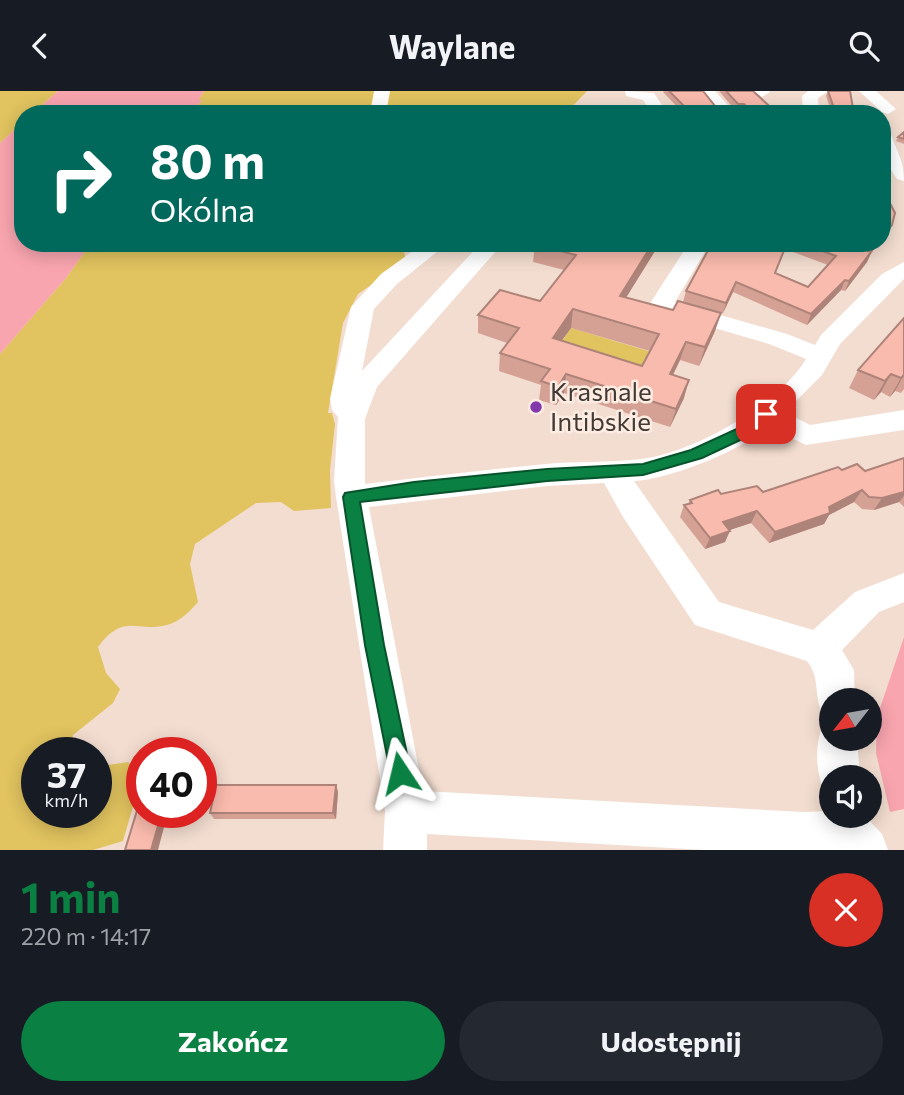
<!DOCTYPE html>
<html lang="pl">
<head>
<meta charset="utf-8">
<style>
	body { margin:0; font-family:Commissioner,sans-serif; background:#242831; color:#f1f3f6; height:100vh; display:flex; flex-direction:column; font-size:26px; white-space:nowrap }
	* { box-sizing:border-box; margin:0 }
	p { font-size:23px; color:#9ea1a6 }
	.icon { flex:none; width:38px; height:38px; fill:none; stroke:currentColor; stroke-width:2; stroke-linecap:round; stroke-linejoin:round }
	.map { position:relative; height:759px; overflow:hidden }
	.sheet { display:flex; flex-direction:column; background:#171b24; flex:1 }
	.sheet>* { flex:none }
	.guide { position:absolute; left:14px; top:14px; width:877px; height:147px; border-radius:28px; box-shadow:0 4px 18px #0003; background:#00695c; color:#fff; overflow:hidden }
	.needle { width:46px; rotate:239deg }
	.tools { position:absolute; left:819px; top:597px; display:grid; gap:14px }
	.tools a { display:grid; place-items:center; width:63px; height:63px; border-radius:50%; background:#171b24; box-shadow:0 4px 18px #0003; font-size:35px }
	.speed { position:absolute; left:21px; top:646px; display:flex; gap:14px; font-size:35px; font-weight:700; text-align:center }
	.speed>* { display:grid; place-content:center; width:91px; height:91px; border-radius:50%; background:#171b24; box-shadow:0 4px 18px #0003; line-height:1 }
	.speed small { font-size:18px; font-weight:400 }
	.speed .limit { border:10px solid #d22; background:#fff; color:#111 }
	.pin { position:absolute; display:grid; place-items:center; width:60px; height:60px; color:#fff; margin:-30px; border-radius:14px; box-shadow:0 4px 10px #0006 }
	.me { position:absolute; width:77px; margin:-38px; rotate:350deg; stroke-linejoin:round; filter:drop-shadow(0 0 5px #0008) }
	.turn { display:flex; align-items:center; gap:24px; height:147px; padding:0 21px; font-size:32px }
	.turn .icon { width:91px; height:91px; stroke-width:2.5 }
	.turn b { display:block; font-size:49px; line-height:60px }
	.round { display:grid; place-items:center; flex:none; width:74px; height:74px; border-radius:37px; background:#242831 }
	.overview { display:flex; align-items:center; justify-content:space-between; height:119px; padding:0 21px }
	h1 { font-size:42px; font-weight:700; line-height:52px; color:#0b8043 }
	.action { display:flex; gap:14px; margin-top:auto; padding:14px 21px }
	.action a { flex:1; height:80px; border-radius:42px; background:#0b8043; color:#fff; font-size:28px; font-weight:700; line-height:80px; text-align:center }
	.action a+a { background:#242831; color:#f1f3f6 }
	header { display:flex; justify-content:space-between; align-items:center; height:91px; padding:0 21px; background:#171b24; font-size:32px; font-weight:700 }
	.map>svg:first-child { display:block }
	.green { fill:#e1c35f }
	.water { fill:#f9a5af }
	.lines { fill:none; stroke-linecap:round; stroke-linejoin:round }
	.minor { fill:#fff; fill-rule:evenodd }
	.wall { fill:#d6a195; fill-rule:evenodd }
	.shaded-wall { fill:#ae8379 }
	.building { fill:#f9bbad; stroke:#ae8379; stroke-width:2; fill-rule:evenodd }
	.route { fill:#0b8043; stroke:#07532c; stroke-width:2 }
	.poi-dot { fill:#8339ab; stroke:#fdece1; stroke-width:2.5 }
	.labels { text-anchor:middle; stroke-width:5; stroke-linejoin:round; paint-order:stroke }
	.poi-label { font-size:26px; fill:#433a35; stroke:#fdece1; text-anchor:start }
</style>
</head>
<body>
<header><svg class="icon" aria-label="back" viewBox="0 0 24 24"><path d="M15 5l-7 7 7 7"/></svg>Waylane<svg class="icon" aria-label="search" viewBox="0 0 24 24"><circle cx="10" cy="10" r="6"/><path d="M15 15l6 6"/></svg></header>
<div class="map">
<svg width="904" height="759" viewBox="0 0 904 759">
	<rect width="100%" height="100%" fill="#f3ddd0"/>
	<path class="green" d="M0 0H58L32 23H23V31L0 52Z
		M204 0H378L374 23H188L202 10 198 9Z
		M387 0H587L565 23H383Z
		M91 152H402L406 170 358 203 343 232 328 322H332L335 333 330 379 331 417 294 420 281 411 256 412 195 453 190 473 198 511C189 521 181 530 167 534 135 542 125 521 98 556L106 582 120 598 113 612 73 644 70 661 37 662V721H96V676L128 671 142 684 123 750 93 759H0V263L66 187Z
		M571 237 655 262 638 293 551 266Z"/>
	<path class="water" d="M58 0H204L199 8 202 10 188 23H32Z
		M23 31V152H91L66 187 0 263V52Z
		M904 546V718L890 721 876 662 877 626Z"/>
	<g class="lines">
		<path class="minor" d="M374 0H390L386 23H370Z
			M625 0 654 2 668 23H652L643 9 626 5Z
			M699 0H715L736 23H719Z
			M753 0H769L770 1 762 6Z
			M808 0H829L818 7 819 23H803L802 5Z
			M859 0H876L896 18 888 23 882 21Z
			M882 36 890 41C897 61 904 69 904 90L897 88 882 65Z
			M424 152H448L397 193 374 218 362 280 481 152H503L377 296 365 328V393C425 386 485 379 545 373 577 370 609 372 641 368 693 362 779 313 806 268L769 253 653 219 649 214 689 152H710L675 211 787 243 815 254 821 244 882 183 904 171V188L840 253 822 284 785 321 810 334 904 319V339L806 354 768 336C740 360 671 388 634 390L719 511 813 539 855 501 904 482V511L879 521 842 559 854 579 855 609H831V625L822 622C813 601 821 589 807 570L695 534 623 426 604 392 547 395 369 416 423 700 803 721 831 720V724L866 726 882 743 888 759H705L427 743V759H383L385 720 336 406 334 390 338 326 332 319 330 308 351 216 381 183Z
			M831 631V648H857L860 686H831V703L824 701C816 680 814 655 823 634Z"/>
	</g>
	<path class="wall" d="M664 0H703L715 15 714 21 684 23 663 1Z
		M719 0H753L778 23H746L742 19 736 20Z
		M828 0 854 23H832L826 5Z
		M904 41V53L896 50 898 46Z
		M535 152H660L626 206 673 219 721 222 715 240 699 275 680 269 673 284 684 307 670 336 564 302 556 314 539 309 541 294 499 280 500 262 507 252 478 242V224L540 210 564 179 533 171ZM571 237 650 260 642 275 561 250Z
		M712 152H879L871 162 867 171 845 200 841 199 807 234 733 201 723 222 683 211 686 200ZM785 158 828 174 808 196 775 183Z
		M904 227V298L901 302 895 300 890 306 881 301 874 309 849 297 858 279Z
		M904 367V416L899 411 874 419 862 418 854 411 829 424 824 433 769 452 751 432 729 439 725 451 705 458 680 426 684 414 688 413 690 409 721 403 763 401 842 379 865 380Z
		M336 694 338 701 336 728H214L210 722Z"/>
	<path class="shaded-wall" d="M892 134 887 144 882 149V145Z
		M653 152H660L616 223 620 205Z
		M875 152H879L871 162 867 171 845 200 849 190 868 160Z
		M845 189 841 199 807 234 811 223Z
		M736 191 733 201 723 222 726 212Z
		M573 218 571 237 550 266 553 247Z
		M721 222 715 240 699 275 705 256Z
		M686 251 680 269 664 302 670 283Z
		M566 283 564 302 556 314 558 296Z
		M891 283 881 301 874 309 885 290Z
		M904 284 895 300 890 306 901 287Z
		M689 289 684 307 670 336 676 318Z
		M862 399 854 411 829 424 824 433 769 452 775 441Z
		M904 401V405L899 411 874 419 882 407Z
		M757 420 751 432 718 443 723 431Z
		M730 440 725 451 705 458 710 447Z
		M336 694 338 701 336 728 333 722Z
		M162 721H168L158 759H151Z"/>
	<path class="building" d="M669 0H703L715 15 685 16Z
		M726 0H753L778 23H753L744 13H738Z
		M828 0H850L854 23H836Z
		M904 41V48L898 46Z
		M882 97 895 122 892 134 882 145Z
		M535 152H653L620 205 673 219 678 210 721 222 705 256 686 251 670 283 689 289 676 318 566 283 558 296 541 290 550 278 500 262 519 237 478 224 500 199 540 210 576 164 534 153ZM573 218 659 243 642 275 553 247Z
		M712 152H787L775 182 808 196 836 165 801 152H875L868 160 871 161 849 190 845 189 811 223 736 191 726 212 686 200Z
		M904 227V284L901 287 891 283 885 290 858 279Z
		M904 367V401L882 407 869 406 862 399 829 416 830 422 775 441 757 420 723 431 730 440 710 447 684 414 692 412 690 409 718 399 721 403 757 395 763 401 838 376 842 379 857 373 865 380Z
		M216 694H336L333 722H210Z
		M142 703V721H162L151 759H125Z"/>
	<path class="route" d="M766 318 773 323 749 345 702 367 643 384 547 390 360 411 384 554 411 682 408 690 400 693 392 690 365 554 343 406 345 402 414 391 547 378 643 373 691 359 739 337Z"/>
	<circle class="poi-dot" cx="536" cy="316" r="7"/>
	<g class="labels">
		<g class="poi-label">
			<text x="550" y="310">Krasnale<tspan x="550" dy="30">Intibskie</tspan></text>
		</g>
	</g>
</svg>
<div class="tools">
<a><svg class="needle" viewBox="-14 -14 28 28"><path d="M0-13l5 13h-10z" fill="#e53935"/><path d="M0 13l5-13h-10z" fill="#9ea1a6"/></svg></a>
<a><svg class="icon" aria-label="sound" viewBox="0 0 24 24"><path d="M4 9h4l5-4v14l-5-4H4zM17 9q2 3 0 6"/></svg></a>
</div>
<div class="speed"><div>37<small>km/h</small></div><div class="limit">40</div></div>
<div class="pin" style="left:766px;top:323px;background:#d93025"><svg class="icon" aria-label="arrive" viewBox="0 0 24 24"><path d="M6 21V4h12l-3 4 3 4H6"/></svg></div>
<svg class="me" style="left:400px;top:682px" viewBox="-20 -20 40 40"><path d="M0-17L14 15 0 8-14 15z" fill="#0b8043" stroke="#fff" stroke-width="4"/></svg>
<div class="guide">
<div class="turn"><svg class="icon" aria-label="right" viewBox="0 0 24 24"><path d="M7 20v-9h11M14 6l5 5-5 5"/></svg><div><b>80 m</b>Okólna</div></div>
</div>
</div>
<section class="sheet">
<div class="overview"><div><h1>1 min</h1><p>220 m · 14:17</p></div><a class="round" style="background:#d93025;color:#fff"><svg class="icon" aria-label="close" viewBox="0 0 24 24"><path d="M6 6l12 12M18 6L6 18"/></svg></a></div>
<div class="action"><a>Zakończ</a><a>Udostępnij</a></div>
</section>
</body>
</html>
